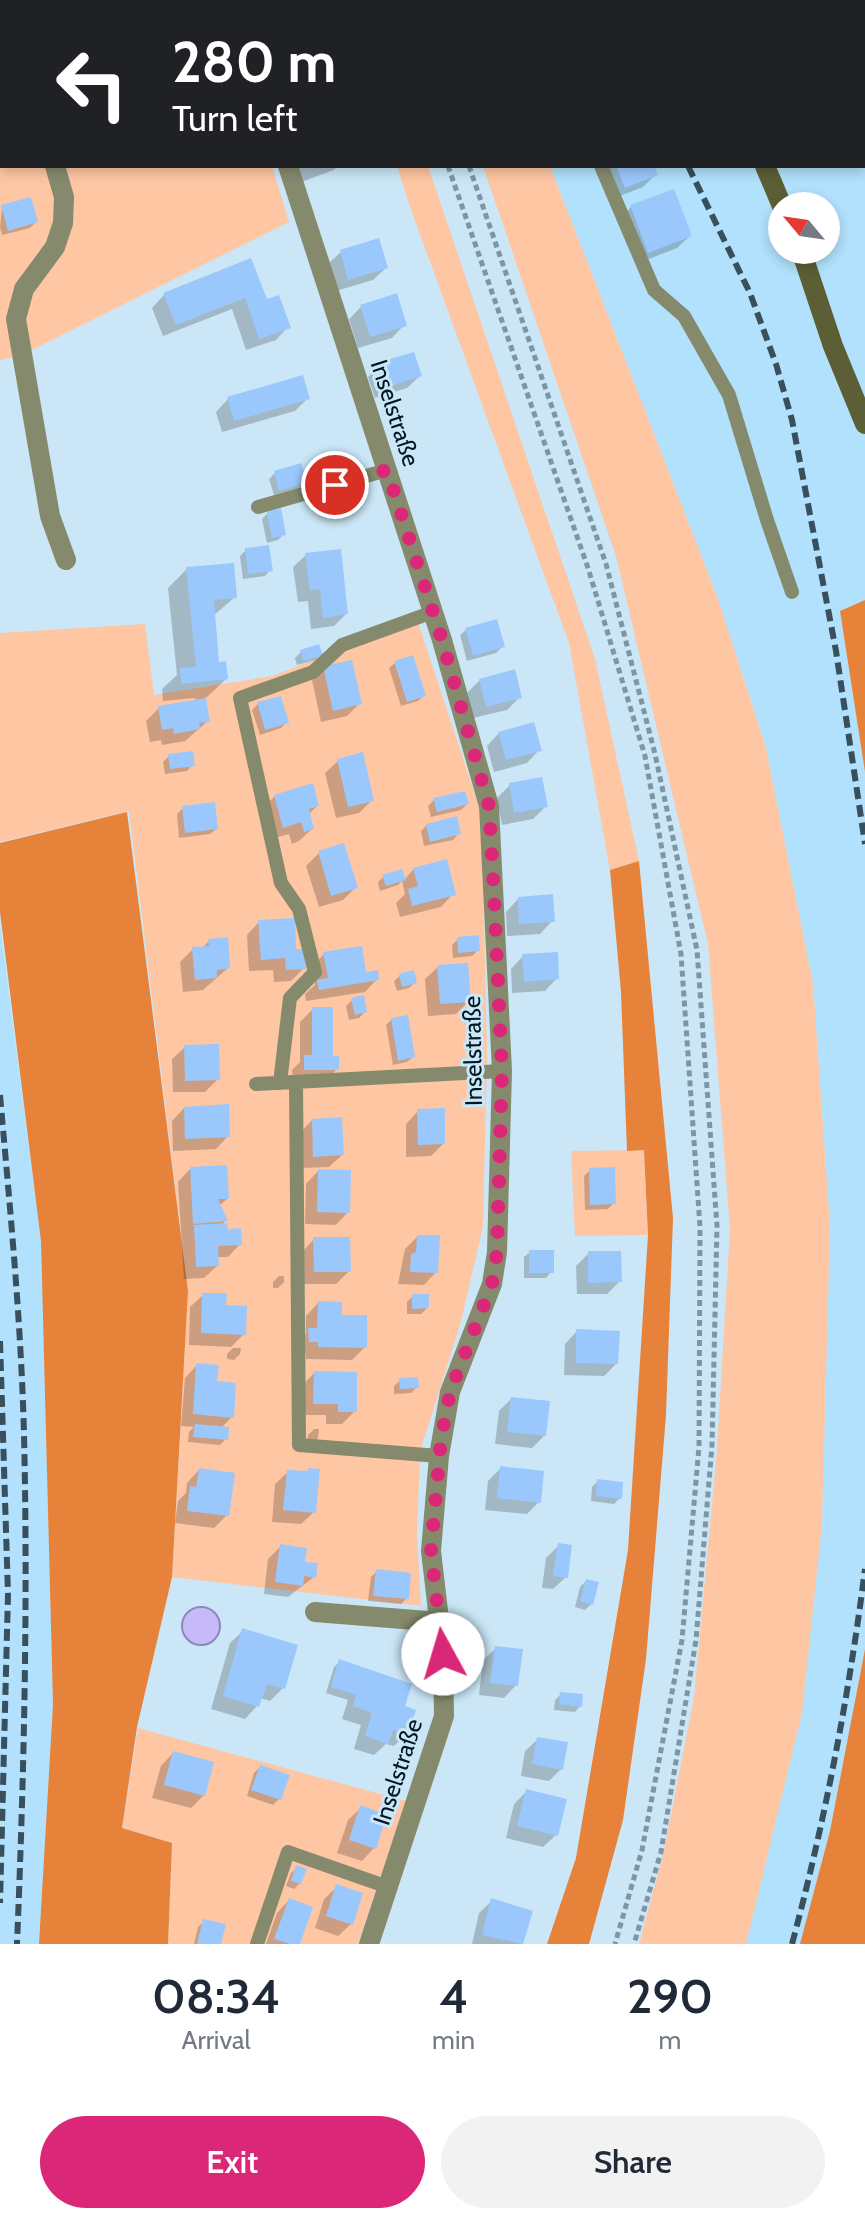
<!DOCTYPE html>
<html lang="en">
<head>
<meta charset="utf-8">
<style>
	body { margin:0; font-family:Cabin,sans-serif; background:#f2f2f3; color:#1f2937; height:100vh; display:flex; flex-direction:column; font-size:30px; white-space:nowrap }
	* { box-sizing:border-box; margin:0 }
	p { font-size:26px; color:#747a83 }
	.icon { flex:none; width:44px; height:44px; fill:none; stroke:currentColor; stroke-width:2; stroke-linecap:round; stroke-linejoin:round }
	.map { position:relative; height:1944px; overflow:hidden }
	.sheet { display:flex; flex-direction:column; background:#fff; flex:1 }
	.sheet>* { flex:none }
	.hud { position:absolute; left:0px; top:0px; width:866px; height:168px; box-shadow:0 4px 12px #0003; background:#202124; color:#fff; overflow:hidden }
	.needle { width:52px; rotate:299deg }
	.controls { position:absolute; left:768px; top:192px; display:grid; gap:16px }
	.controls a { display:grid; place-items:center; width:72px; height:72px; border-radius:50%; background:#fff; box-shadow:0 4px 12px #0003; font-size:40px }
	.pin { position:absolute; display:grid; place-items:center; width:68px; height:68px; color:#fff; margin:-34px; border:4px solid #fff; border-radius:50%; box-shadow:0 2px 8px #0007 }
	.me { position:absolute; width:88px; margin:-44px; rotate:354deg; stroke-linejoin:round; filter:drop-shadow(0 0 6px #0008) }
	.turn { display:flex; align-items:center; gap:28px; height:168px; padding:0 40px; font-size:36px }
	.turn .icon { width:104px; height:104px; stroke-width:2.5 }
	.turn b { display:block; font-size:56px; line-height:68px }
	.eta { display:flex; justify-content:space-evenly; align-items:center; height:136px; text-align:center }
	.eta b { font-size:48px; font-weight:600; line-height:56px }
	.primary-button { display:flex; gap:16px; margin-top:auto; padding:16px 40px }
	.primary-button a { flex:1; height:92px; border-radius:48px; background:#db2777; color:#fff; font-size:32px; font-weight:600; line-height:92px; text-align:center }
	.primary-button a+a { background:#f2f2f3; color:#1f2937 }
	.map>svg:first-child { display:block }
	.built { fill:#b1e1fc; fill-rule:evenodd }
	.green { fill:#fec6a3 }
	.forest { fill:#e6823a }
	.water { fill:#c6bafa; stroke:#8b89b9; stroke-width:2 }
	.shadow { fill:#0003 }
	.building { fill:#9ac8fd }
	.lines { fill:none; stroke-linecap:round; stroke-linejoin:round }
	.path { stroke:#7d96a4; stroke-width:5; stroke-dasharray:6 4; stroke-linecap:butt }
	.lane { stroke:#868a6d; stroke-width:14 }
	.street { stroke:#868a6d; stroke-width:20 }
	.secondary { stroke:#5c5f35; stroke-width:20 }
	.rail { stroke:#384f5c; stroke-width:6; stroke-dasharray:12 6; stroke-linecap:butt }
	.route { stroke:#db2777; stroke-width:14; stroke-dasharray:0 25.2 }
	.labels { text-anchor:middle; stroke-width:6; stroke-linejoin:round; paint-order:stroke }
	.street-label { font-size:24px; fill:#011722; stroke:#cbe7f7 }
</style>
</head>
<body>
<div class="map">
<svg width="865" height="1944" viewBox="0 0 865 1944">
	<rect width="100%" height="100%" fill="#cbe7f7"/>
	<path class="built" d="M485 0H865V600L840 611 865 772V1649L830 1831 800 1944H736L822 1524 830 1226 813 984 765 743 717 596 550 166H864V2ZM782 206H826V250H782Z
		M0 924 41 1241 53 1704 39 1944H0Z"/>
	<path class="green" d="M0 0H219L220 2H2V166H272L289 222 20 356 0 360Z
		M397 166H428L595 659 639 861 610 870 569 643 410 207Z
		M483 166H550L717 596 765 744 813 984 830 1226 822 1524 802 1713 746 1944H639L663 1855 694 1698 717 1450 730 1229 708 944 616 556Z
		M417 619 482 816 487 1057 483 1227 460 1325 420 1452 417 1537 421 1606 172 1577 188 1291 129 811 0 842V633L145 624 154 695 273 676Z
		M644 1150 648 1235 575 1236 571 1151Z
		M138 1728 406 1801 358 1944H168L172 1843 122 1828Z"/>
	<path class="forest" d="M865 600V772L840 611Z
		M127 812 188 1291 172 1577 137 1727 122 1828 172 1843 168 1944H39L53 1704 41 1241 0 912V843Z
		M639 861 673 1218 666 1415 646 1659 623 1820 589 1944H547L576 1858 628 1550 648 1235 644 1150 627 1151 621 992 610 870Z
		M865 1649V1944H800L830 1831Z"/>
	<path class="water" d="M182 1626a19 19 0 1 1 38 0a19 19 0 1 1-38 0Z"/>
	<path class="shadow" d="M132 0H168L169 2H130Z
		M237 0H268L262 2Z
		M295 166H338L334 170 301 182Z
		M600 166H652L655 175 643 187 612 199Z
		M2 207 36 222 30 228 2 235 0 227Z
		M631 207 690 236 677 248 636 264 619 220Z
		M341 252 386 268 373 280 336 291 328 264Z
		M250 261 266 301 288 327 276 340 246 350 232 309 163 336 152 308 164 295Z
		M361 307 404 325 392 338 358 348 349 319Z
		M381 364 420 376 407 388 375 398 368 377Z
		M308 398 295 411 222 432 216 412 228 399Z
		M275 473 305 482 300 488 274 495 269 479Z
		M268 513 284 534 278 540 267 543 262 519Z
		M246 550 270 570 265 576 243 579 240 556Z
		M306 555 346 614 334 626 311 629 308 601 298 602 293 567Z
		M187 569 235 597 213 616 218 664 226 679 207 697 204 698 208 721 185 741 162 745 161 740 150 742 146 721 159 708 196 702 195 698 163 701 162 689 177 675 168 588Z
		M466 630 502 647 496 653 467 661 460 635Z
		M301 652 321 654 315 660 297 665 295 658Z
		M395 663 424 695 418 701 401 706 389 668Z
		M324 668 359 704 347 716 321 722 312 680Z
		M480 680 520 697 507 710 473 718 467 693Z
		M258 704 287 722 281 728 260 735 252 710Z
		M499 733 539 750 527 763 494 772 487 746Z
		M169 756 192 765 187 771 165 774 163 762Z
		M338 761 372 800 359 813 336 818 325 773Z
		M510 785 546 806 533 819 502 825 497 798Z
		M275 796 317 806 308 815 312 829 299 841 292 844 289 834 271 839 262 809Z
		M434 800 467 804 461 810 431 817 428 806Z
		M183 808 216 829 210 834 179 838 177 814Z
		M427 825 458 834 453 840 424 846 421 831Z
		M319 853 355 888 343 900 319 907 306 866Z
		M414 869 453 894 441 907 400 917 396 903 405 894 402 881 398 885 380 891 378 882 383 877 404 880Z
		M518 899 552 921 540 934 507 936 506 912Z
		M259 922 295 951 304 968 291 981 274 982 273 970 249 971 247 935Z
		M458 939 478 950 472 956 453 958 452 945Z
		M209 941 228 968 203 990 183 992 180 962 193 949 202 948Z
		M324 954 364 974 377 979 365 992 306 1001 305 994 315 985 312 967Z
		M523 956 557 978 545 991 512 993 511 969Z
		M438 967 469 1001 456 1014 428 1016 425 979Z
		M400 976 415 982 409 988 397 991 394 981Z
		M352 1000 365 1012 359 1018 349 1020 346 1006Z
		M313 1009 337 1069 324 1082H293L292 1070 300 1062V1022Z
		M392 1019 413 1057 407 1062 393 1065 386 1025Z
		M185 1047 218 1079 205 1092H173L172 1059Z
		M184 1108 228 1136 216 1149 173 1151 172 1121Z
		M418 1111 443 1144 431 1156 406 1157V1124Z
		M312 1120 342 1155 329 1167 301 1168 300 1133Z
		M190 1169 227 1199 219 1206 225 1221 221 1226 240 1244 228 1257H217V1266L204 1278 184 1279 178 1182Z
		M590 1170 614 1203 608 1209 585 1210 584 1176Z
		M318 1171 348 1212 336 1225 305 1224 306 1184Z
		M417 1237 436 1272 424 1285 398 1284 405 1249Z
		M314 1239 349 1271 336 1284H302V1252Z
		M530 1252 551 1272 546 1278H524V1257Z
		M589 1253 620 1281 607 1294H577L576 1266Z
		M279 1276H284V1282L278 1288H273V1282Z
		M203 1295 224 1307 244 1334 231 1347 189 1345 190 1307Z
		M413 1296 427 1308 421 1314H407V1302Z
		M318 1303 365 1347 352 1360 306 1359V1353H297V1343L306 1334V1316Z
		M577 1331 616 1364 604 1376 564 1375 565 1344Z
		M233 1348H241L240 1354 234 1360 227 1359V1354Z
		M197 1365 215 1383 232 1417 220 1429 226 1439 220 1445 188 1442 189 1432 194 1427 181 1426 185 1378Z
		M314 1373 355 1411 342 1424H326V1415H302V1386Z
		M400 1380 416 1388 411 1393 394 1394V1386Z
		M511 1399 544 1436 532 1448 495 1444 499 1411Z
		M314 1429H319L318 1438 313 1443H307L308 1435Z
		M501 1468 539 1502 527 1514 485 1510 488 1481Z
		M199 1470 227 1515 214 1528 175 1523 178 1501 186 1493 187 1483Z
		M288 1472 314 1512 301 1524 272 1522 275 1484Z
		M598 1481 620 1498 614 1504 591 1501 592 1487Z
		M559 1545 566 1577 553 1589 542 1588 546 1558Z
		M281 1546 303 1564 314 1577 288 1597 264 1594 268 1559Z
		M377 1571 407 1598 401 1604 368 1601 371 1577Z
		M586 1581 591 1604 585 1610 575 1607 580 1587Z
		M243 1631 283 1688 270 1701 260 1698 257 1706 245 1719 211 1709 230 1643Z
		M496 1648 516 1685 504 1698 479 1695 483 1660Z
		M340 1661 402 1708 407 1733 394 1746 386 1744 374 1755 354 1749 361 1725 342 1719 348 1700 326 1693 334 1667Z
		M561 1694 580 1706 575 1712 554 1710 555 1700Z
		M538 1739 561 1769 549 1781 521 1776 525 1751Z
		M173 1753 204 1795 191 1808 152 1798 161 1766Z
		M260 1767 279 1799 273 1805 247 1796 254 1773Z
		M527 1791 556 1835 543 1847 506 1838 514 1804Z
		M361 1808 385 1816 374 1848 362 1861 337 1853 348 1820Z
		M297 1868 300 1883 294 1889 286 1886 291 1873Z
		M337 1887 351 1924 338 1936 315 1928 324 1899Z
		M289 1900 298 1944H266L277 1913Z
		M492 1901 530 1912 521 1944H472L479 1913Z
		M204 1921 219 1944H194L198 1927Z"/>
	<path class="building" d="M616 166H654L658 175 625 188Z
		M674 189 692 236 648 253 630 205Z
		M31 197 38 222 8 231 1 205Z
		M379 238 388 268 348 280 340 250Z
		M251 258 267 299 279 295 291 328 259 339 245 298 176 325 163 293Z
		M397 293 407 326 370 337 360 305Z
		M414 352 422 376 388 387 380 362Z
		M303 375 310 399 234 421 227 397Z
		M301 463 308 482 279 491 274 471Z
		M281 508 286 535 272 538 267 512Z
		M269 545 273 571 248 574 245 548Z
		M341 549 348 614 323 618 320 589 310 590 305 553Z
		M234 563 237 598 214 600 219 662 226 661 228 679 181 684 180 668 196 667 186 567Z
		M497 619 505 647 473 656 465 628Z
		M319 644 323 655 303 661 300 650Z
		M413 655 426 696 407 702 394 661Z
		M352 660 362 704 333 711 323 666Z
		M515 669 522 698 486 707 479 679Z
		M281 696 289 723 265 730 257 702Z
		M206 698 210 722 199 723 200 729 174 734 173 728 162 730 158 706Z
		M534 722 542 751 506 760 498 732Z
		M193 751 195 766 170 769 168 754Z
		M363 752 374 801 348 807 337 759Z
		M542 777 548 807 514 813 509 783Z
		M313 783 319 806 309 809 314 829 304 832 301 822 283 828 274 795Z
		M465 791 469 804 437 812 433 798Z
		M215 802 218 829 185 833 182 806Z
		M457 816 461 834 430 842 426 824Z
		M344 843 358 888 331 896 318 851Z
		M447 859 456 895 412 906 408 889 418 886 413 868Z
		M402 869 406 880 386 886 382 875Z
		M553 894 555 922 519 924 518 897Z
		M295 918 296 949H305L306 969 286 970 285 958 261 960 258 920Z
		M479 935 480 951 458 953 457 937Z
		M228 937 230 968 217 970V978L195 980 192 947 209 946 208 939Z
		M362 946 366 972 378 970 379 980 319 990 317 980 328 978 323 952Z
		M558 952 559 979 524 982 522 954Z
		M468 963 471 1002 440 1004 437 965Z
		M414 970 417 983 402 987 399 974Z
		M364 995 367 1012 355 1015 351 998Z
		M312 1007H333V1056H339V1070H304V1055H312Z
		M408 1015 415 1057 398 1061 391 1018Z
		M219 1044 220 1080 185 1081 184 1045Z
		M229 1104 230 1137 185 1139 184 1107Z
		M445 1108V1144L418 1145 417 1109Z
		M342 1117 344 1155 313 1157 312 1119Z
		M227 1165 229 1199H218L228 1221 193 1224 190 1167Z
		M615 1167 616 1204 590 1205 589 1168Z
		M318 1169 351 1170 350 1213 317 1212Z
		M227 1223 228 1229 241 1228 242 1245 218 1246 219 1266 196 1267 194 1225Z
		M417 1235H440L438 1273 410 1272 411 1254 416 1252Z
		M313 1237H350L351 1272H314Z
		M529 1250H554V1273H529Z
		M588 1251H621L622 1282 588 1283Z
		M202 1293H227L226 1305 247 1306 246 1335 201 1333Z
		M412 1294H429V1308L412 1309Z
		M318 1301 342 1302V1315H367V1348L318 1347V1342H309L308 1328H317Z
		M576 1329 620 1331 618 1364 576 1363Z
		M196 1363 219 1365 217 1381 236 1383 234 1418 193 1414Z
		M314 1371 357 1372V1412H338V1404H313Z
		M418 1377 419 1388 400 1389 399 1378Z
		M511 1397 550 1401 546 1436 507 1432Z
		M195 1424 229 1427 228 1440 193 1437Z
		M500 1466 544 1471 541 1503 497 1498Z
		M199 1468 235 1473 229 1516 187 1511 190 1486 196 1487Z
		M308 1468 320 1469 316 1513 283 1510 287 1470 308 1471Z
		M597 1479 623 1482 622 1499 596 1496Z
		M558 1543 572 1545 568 1578 553 1576Z
		M280 1544 307 1548 305 1562 318 1563 316 1578 304 1576 303 1586 275 1582Z
		M376 1569 411 1573 409 1599 373 1596Z
		M586 1579 599 1582 593 1605 580 1601Z
		M242 1628 298 1645 285 1689 267 1684 259 1707 223 1696Z
		M495 1646 523 1649 518 1686 490 1683Z
		M339 1659 412 1684 405 1706 416 1710 408 1734 393 1730 388 1744 365 1736 372 1713 353 1706 356 1695 331 1687Z
		M560 1692 583 1694 582 1707 559 1704Z
		M537 1737 568 1742 563 1770 532 1764Z
		M173 1751 214 1762 205 1796 164 1785Z
		M260 1765 290 1775 281 1800 251 1790Z
		M526 1789 567 1799 558 1836 517 1826Z
		M360 1805 387 1815 376 1849 349 1840Z
		M296 1865 307 1869 301 1884 291 1881Z
		M336 1884 363 1893 353 1925 326 1916Z
		M289 1898 313 1907 300 1944H290L274 1939Z
		M491 1898 533 1911 523 1944 482 1935Z
		M203 1919 226 1924 221 1944H197Z"/>
	<g class="lines">
		<path class="path" d="M402 0V2
			M424 0V2
			M448 166 588 568 645 756 681 954 700 1227 699 1447 682 1640 642 1850 615 1944
			M469 166 606 564 655 754 697 950 717 1226 712 1445 696 1640 661 1852 634 1944"/>
		<path class="lane" d="M536 0 537 2
			M601 166 654 290 684 316 729 395 767 520 792 592
			M258 507 387 470
			M296 1082 299 1445 439 1456
			M280 1083 290 998 315 972 299 909 281 883 240 698 313 672 342 645 433 612
			M256 1084 502 1071
			M257 1944 288 1852 388 1887"/>
		<path class="street" d="M6 0 7 2
			M234 0 235 2
			M55 166 64 197 63 223 55 247 24 289 16 319 50 516 66 560
			M288 166 442 640 489 806 502 1071 497 1252 492 1284 450 1392 439 1456 431 1551 443 1654 444 1716 369 1944
			M315 1612 440 1622"/>
		<path class="secondary" d="M690 0 691 2
			M711 2 716 0
			M801 2 803 0
			M765 166 782 206
			M801 250 833 346 865 424"/>
		<path class="rail" d="M614 0V2
			M688 166 750 293 776 364 792 420 836 651 865 844
			M0 1095C10 1208 21 1321 24 1434 28 1604 24 1774 17 1944
			M0 1341 8 1594 0 1903
			M792 1944C825 1821 849 1695 865 1569"/>
	</g>
	<g class="lines">
		<path class="route" d="M335 485 387 470 442 640 489 806 494 894 502 1071 497 1252 492 1284 450 1392 441 1439 431 1551 443 1654"/>
	</g>
	<g class="labels">
		<g class="street-label">
			<text transform="translate(395 413) rotate(72)" y="8">Inselstraße</text>
			<text transform="translate(473 1051) rotate(-91)" y="8">Inselstraße</text>
			<text transform="translate(398 1772) rotate(-72)" y="8">Inselstraße</text>
		</g>
	</g>
</svg>
<div class="controls">
<a><svg class="needle" viewBox="-14 -14 28 28"><path d="M0-13l5 13h-10z" fill="#e53935"/><path d="M0 13l5-13h-10z" fill="#747a83"/></svg></a>
</div>
<div class="pin" style="left:335px;top:485px;background:#d93025"><svg class="icon" aria-label="arrive" viewBox="0 0 24 24"><path d="M6 21V4h12l-3 4 3 4H6"/></svg></div>
<svg class="me" style="left:443px;top:1654px" viewBox="-20 -20 40 40"><circle r="19" fill="#fff"/><path d="M0-13L10 11 0 6-10 11z" fill="#db2777"/></svg>
<div class="hud">
<div class="turn"><svg class="icon" aria-label="left" viewBox="0 0 24 24"><path d="M17 20v-9H6M10 6l-5 5 5 5"/></svg><div><b>280 m</b>Turn left</div></div>
</div>
</div>
<section class="sheet">
<div class="eta">
<div><b>08:34</b><p>Arrival</p></div>
<div><b>4</b><p>min</p></div>
<div><b>290</b><p>m</p></div>
</div>
<div class="primary-button"><a>Exit</a><a>Share</a></div>
</section>
</body>
</html>
